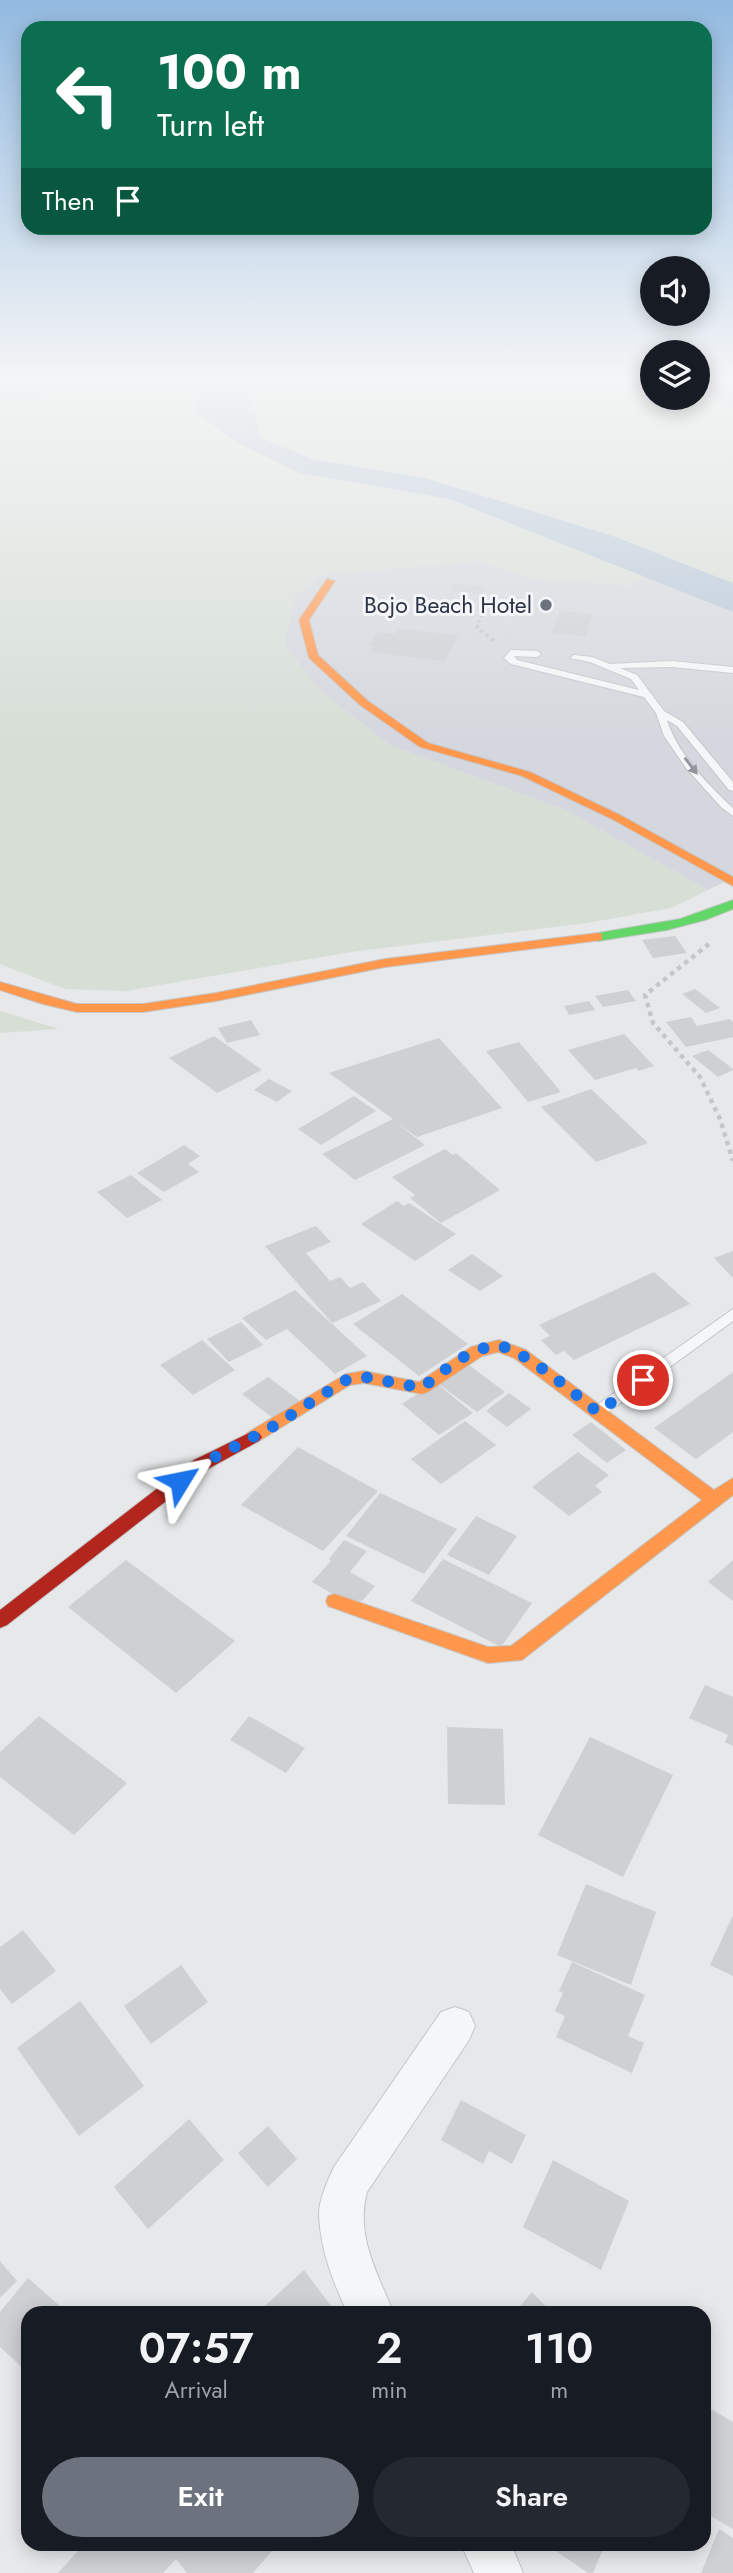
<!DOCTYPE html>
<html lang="en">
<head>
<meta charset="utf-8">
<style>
	body { margin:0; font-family:Jost,sans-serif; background:#242831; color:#f1f3f6; height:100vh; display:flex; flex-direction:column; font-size:26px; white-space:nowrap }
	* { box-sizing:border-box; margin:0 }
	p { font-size:23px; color:#9ea1a6 }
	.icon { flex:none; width:38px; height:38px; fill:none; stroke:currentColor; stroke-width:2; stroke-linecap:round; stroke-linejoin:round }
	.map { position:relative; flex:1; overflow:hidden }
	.details { position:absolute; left:21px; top:2306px; width:690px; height:245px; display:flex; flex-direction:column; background:#171b24; border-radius:21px; box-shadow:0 4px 18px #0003 }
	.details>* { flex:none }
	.banner { position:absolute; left:21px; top:21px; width:691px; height:214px; border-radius:21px; box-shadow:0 4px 18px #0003; background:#0b6e4f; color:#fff; overflow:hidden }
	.fabs { position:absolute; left:640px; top:256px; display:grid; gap:14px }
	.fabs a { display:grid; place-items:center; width:70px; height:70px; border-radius:50%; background:#171b24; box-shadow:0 4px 18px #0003; font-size:35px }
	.pin { position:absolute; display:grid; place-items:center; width:60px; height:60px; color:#fff; margin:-30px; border:4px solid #fff; border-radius:50%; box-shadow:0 2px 7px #0007 }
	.me { position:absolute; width:77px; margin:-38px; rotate:55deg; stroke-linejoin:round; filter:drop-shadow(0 0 5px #0008) }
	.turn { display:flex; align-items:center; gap:24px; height:147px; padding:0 21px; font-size:32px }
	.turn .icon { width:91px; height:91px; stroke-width:2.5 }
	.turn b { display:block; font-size:49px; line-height:60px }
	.then { display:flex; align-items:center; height:66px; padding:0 21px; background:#0003; gap:14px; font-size:26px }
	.eta { display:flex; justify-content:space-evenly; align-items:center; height:119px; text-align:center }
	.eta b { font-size:42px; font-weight:600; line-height:49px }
	.action { display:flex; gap:14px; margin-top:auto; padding:14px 21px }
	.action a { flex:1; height:80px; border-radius:42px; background:#6c737f; color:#fff; font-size:28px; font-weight:600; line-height:80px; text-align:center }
	.action a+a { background:#242831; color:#f1f3f6 }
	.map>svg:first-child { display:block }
	.built { fill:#d4d7dd }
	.green { fill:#d6ded6 }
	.water { fill:#b4c4d5 }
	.building { fill:#ced0d3 }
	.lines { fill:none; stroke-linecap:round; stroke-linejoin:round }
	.lane-casing { stroke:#c4c6c8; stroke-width:2 }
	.street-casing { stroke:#c4c6c8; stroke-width:2 }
	.fast-casing { stroke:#c4c6c8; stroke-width:2 }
	.slow-casing { stroke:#c4c6c8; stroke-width:2 }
	.jam-casing { stroke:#c4c6c8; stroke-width:2 }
	.path-far2 { stroke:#c5c6ca; stroke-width:2.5; stroke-dasharray:2.5 2.5; stroke-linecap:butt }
	.path-far1 { stroke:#c5c6ca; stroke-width:3.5; stroke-dasharray:3.5 3.5; stroke-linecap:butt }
	.path { stroke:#c5c6ca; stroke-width:4.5; stroke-dasharray:4.5 4.5; stroke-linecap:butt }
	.lane { fill:#f5f6f7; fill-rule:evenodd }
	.street { fill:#f5f6f7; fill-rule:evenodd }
	.fast { fill:#63d668; fill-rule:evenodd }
	.slow { fill:#ff974d; fill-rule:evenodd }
	.jam { fill:#b3261e; fill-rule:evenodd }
	.oneway { fill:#90959e }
	.route { stroke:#1a73e8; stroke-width:12; stroke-dasharray:0 21.6 }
	.poi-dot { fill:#6c737f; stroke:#f4f6f9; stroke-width:2.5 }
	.labels { text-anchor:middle; stroke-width:6; stroke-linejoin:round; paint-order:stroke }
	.far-poi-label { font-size:23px; fill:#2b3445; stroke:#f4f6f9; text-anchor:end }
</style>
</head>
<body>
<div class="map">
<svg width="733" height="2573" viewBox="0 0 733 2573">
	<rect width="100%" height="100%" fill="#e6e8ea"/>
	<path class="built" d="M479 561 529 578 630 585 645 576 733 612V878L708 890 565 810 389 745 316 687 285 644 294 596 319 575Z"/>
	<path class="green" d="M2 381H201L196 391 300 473 449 499 645 576 630 585 529 578 479 561 319 575 294 596 285 644 316 687 389 745 565 810 708 890 671 908 587 923 351 952 125 991 65 989 0 964V403L48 402 40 392 0 387Z
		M262 381H653V397H698V391L733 409V583L613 536 425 478 313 459 260 438 252 392Z
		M0 1011 59 1029 0 1033Z"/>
	<path class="water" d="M201 381H262L252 393 260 438 313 459 425 478 613 536 733 583V612L449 499 300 473 236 442 195 412 196 391Z
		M698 381H733V409L698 391Z
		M0 387 40 392 49 402 0 403Z"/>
	<path class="building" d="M454 584 484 586 482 594 451 591Z
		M560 611 593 614 586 636 552 633Z
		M398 629 458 635 445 661 370 652 374 646 369 645 377 632 395 634Z
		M675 936 687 953 653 958 642 940Z
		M695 989 720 1008 706 1013 682 994Z
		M628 990 636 1001 603 1007 595 996Z
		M589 1001 595 1010 569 1015 564 1006Z
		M691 1017 697 1026 730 1019 733 1022V1037L686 1047 666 1022Z
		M251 1020 260 1035 227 1043 218 1028Z
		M624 1034 654 1066 638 1071 636 1068 595 1080 568 1050Z
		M214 1036 262 1070 217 1093 169 1058Z
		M439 1038 502 1108 417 1137 396 1122 425 1145 355 1180 322 1154 393 1119 329 1073Z
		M519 1042 561 1092 528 1102 486 1051Z
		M708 1050 733 1069V1070L718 1077 692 1056Z
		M269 1079 292 1091 277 1102 254 1090Z
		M591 1089 648 1143 596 1162 541 1107Z
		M354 1096 376 1111 321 1145 298 1129Z
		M184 1145 200 1156 188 1164 199 1172 164 1192 137 1173Z
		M445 1149 453 1155 456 1153 500 1190 441 1223 410 1198 415 1195 392 1177Z
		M131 1175 162 1200 127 1218 97 1192Z
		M397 1201 404 1206 409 1203 456 1234 415 1261 361 1224Z
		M316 1226 331 1242 306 1253 330 1281 340 1277 350 1288 363 1282 381 1301 332 1323 265 1246Z
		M733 1251V1278L714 1258Z
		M472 1254 503 1276 480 1291 448 1270Z
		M654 1272 690 1304 574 1360 564 1351 556 1355 541 1340 550 1336 539 1325Z
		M295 1290 367 1356 335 1374 287 1329 266 1340 242 1318Z
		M402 1294 468 1344 419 1376 353 1324Z
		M241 1322 263 1345 229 1362 207 1339Z
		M202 1340 235 1370 193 1395 160 1365Z
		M469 1365 505 1392 477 1412 440 1385Z
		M733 1372V1432L696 1459 654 1428Z
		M268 1377 300 1401 274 1419 242 1394Z
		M435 1382 473 1413 439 1435 402 1404Z
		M509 1393 531 1409 507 1427 486 1411Z
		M465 1421 496 1445 441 1484 411 1459Z
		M591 1422 626 1450 607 1463 572 1435Z
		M298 1447 378 1491 323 1551 241 1505Z
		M578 1452 609 1475 595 1486 602 1492 569 1516 532 1487Z
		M380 1493 457 1529 424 1574 346 1536Z
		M476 1516 517 1536 489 1575 447 1555Z
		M344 1540 367 1551 350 1572 375 1586 362 1601 343 1600 312 1582 331 1561 329 1559Z
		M443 1559 532 1603 501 1647 411 1601Z
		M126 1560 235 1641 176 1693 68 1607Z
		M733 1560V1601L708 1582Z
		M705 1685 733 1697V1746L725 1742 728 1735 689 1718Z
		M39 1716 127 1783 74 1835 0 1777V1752Z
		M249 1716 305 1748 286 1773 230 1740Z
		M447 1727 503 1729 505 1805 448 1804Z
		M590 1737 673 1775 623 1877 538 1835Z
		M586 1884 656 1912 631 1985 557 1955Z
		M733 1915V1976L710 1965Z
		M23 1930 56 1971 12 2004 0 1989V1947Z
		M572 1962 645 1995 628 2036 644 2043 632 2073 556 2037 565 2016 555 2011 563 1993 559 1991Z
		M181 1965 208 2002 151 2044 124 2006Z
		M80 2001 144 2086 79 2136 17 2048Z
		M461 2100 526 2135 512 2164 489 2151 483 2164 441 2140Z
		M189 2119 224 2160 148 2229 114 2187Z
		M268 2126 297 2159 268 2187 238 2153Z
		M553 2160 629 2201 601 2270 523 2227Z
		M0 2261 17 2281 0 2298Z
		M304 2270 337 2314H256Z
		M28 2278 69 2314H28V2366L25 2370 0 2347V2312Z
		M532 2292 553 2314H513Z
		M704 2405 733 2422V2529L704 2512Z
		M719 2529 733 2538V2573H701Z
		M84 2544H278L253 2573H187L176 2559 163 2573H58Z
		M555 2544H605L593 2573H588L553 2549Z"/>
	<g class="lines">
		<defs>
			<path id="lane" d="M511 650 537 651 541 654 537 657 514 656 517 660 639 690 631 679 590 662 570 658 574 655 592 657 610 664 672 661 733 667V673L672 667 620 668 637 675 664 711 683 722 733 782V791L729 790 677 726 667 720C677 753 708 785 733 808V816L721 807 686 768 664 736 656 713 644 697 511 664 504 658Z
				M733 1309V1321L604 1415H594L591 1411 594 1407Z"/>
			<path id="street" d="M455 2007 469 2012 475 2026 469 2040 367 2192C355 2236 378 2274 394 2314H348C333 2282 320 2249 319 2214 319 2199 328 2180 334 2167L441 2012Z
				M461 2544H511L523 2573H474Z"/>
			<path id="fast" d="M733 900V909L705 920 667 930 598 941 592 937 598 933 680 919Z"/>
			<path id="slow" d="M327 579 335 581 309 620 318 655 368 701 428 743 530 772 620 815 733 877V886L612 819 522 776 420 747 360 705 309 658 299 620Z
				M598 933 602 934V940L385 967 216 1001 143 1012H77L43 1004 0 990V982L77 1004H143L216 993 385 959Z
				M499 1340 526 1350 714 1490 733 1478V1495L522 1660 488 1663 328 1606 326 1601 328 1596 335 1594 488 1647 511 1646 702 1500 514 1358 498 1352 482 1356 428 1392 422 1394 364 1383 350 1385 259 1441H247L244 1437 247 1433 346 1374 364 1371 419 1382 471 1347Z"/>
			<path id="jam" d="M253 1431 259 1433 262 1437 259 1441 206 1470 7 1625 0 1628V1610L194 1460Z"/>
		</defs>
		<use href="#lane" class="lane-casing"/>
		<use href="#street" class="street-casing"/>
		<use href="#fast" class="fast-casing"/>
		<use href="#slow" class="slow-casing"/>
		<use href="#jam" class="jam-casing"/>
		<path class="path-far2" d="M477 627 482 615"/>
		<path class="path-far1" d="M478 625 477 628 496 642"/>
		<path class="path" d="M709 944 645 995 653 1023 700 1077 720 1119 733 1161"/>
		<use href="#lane" class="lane"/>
		<use href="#street" class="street"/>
		<use href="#fast" class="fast"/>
		<use href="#slow" class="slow"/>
		<use href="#jam" class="jam"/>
	</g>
	<defs><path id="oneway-solid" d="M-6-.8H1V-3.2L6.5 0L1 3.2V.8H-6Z" transform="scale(1.75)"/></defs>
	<use class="oneway" href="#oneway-solid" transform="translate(691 766) rotate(53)"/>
	<linearGradient id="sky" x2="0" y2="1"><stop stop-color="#93bae0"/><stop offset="0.51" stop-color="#f4f5f6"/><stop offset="1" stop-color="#f4f5f6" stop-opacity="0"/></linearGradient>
	<rect width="733" height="741" fill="url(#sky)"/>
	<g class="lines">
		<path class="route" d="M180 1481 200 1465 272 1427 346 1380 364 1377 422 1388C442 1372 471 1346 498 1346 521 1347 578 1397 598 1412L643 1380"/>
	</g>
	<circle class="poi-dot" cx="546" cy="605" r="7"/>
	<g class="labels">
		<g class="far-poi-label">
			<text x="532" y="613">Bojo Beach Hotel</text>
		</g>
	</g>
</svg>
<div class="fabs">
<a><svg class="icon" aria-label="sound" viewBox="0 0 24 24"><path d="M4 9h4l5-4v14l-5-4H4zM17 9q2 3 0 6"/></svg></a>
<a><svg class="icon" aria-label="layers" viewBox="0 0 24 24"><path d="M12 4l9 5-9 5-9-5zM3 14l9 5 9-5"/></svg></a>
</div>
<div class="pin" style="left:643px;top:1380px;background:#d93025"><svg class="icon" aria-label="arrive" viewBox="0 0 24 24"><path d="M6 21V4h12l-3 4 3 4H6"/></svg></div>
<svg class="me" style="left:180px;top:1481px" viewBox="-20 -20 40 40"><path d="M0-17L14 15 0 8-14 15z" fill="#1a73e8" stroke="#fff" stroke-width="4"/></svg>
<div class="banner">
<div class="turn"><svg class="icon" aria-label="left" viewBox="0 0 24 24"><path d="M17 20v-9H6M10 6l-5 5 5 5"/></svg><div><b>100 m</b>Turn left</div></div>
<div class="then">Then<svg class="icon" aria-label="arrive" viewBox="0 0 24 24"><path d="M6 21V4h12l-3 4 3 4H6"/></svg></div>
</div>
<section class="details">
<div class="eta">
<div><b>07:57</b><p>Arrival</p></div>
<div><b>2</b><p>min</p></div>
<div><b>110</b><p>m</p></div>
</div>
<div class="action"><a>Exit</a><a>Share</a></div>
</section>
</div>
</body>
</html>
